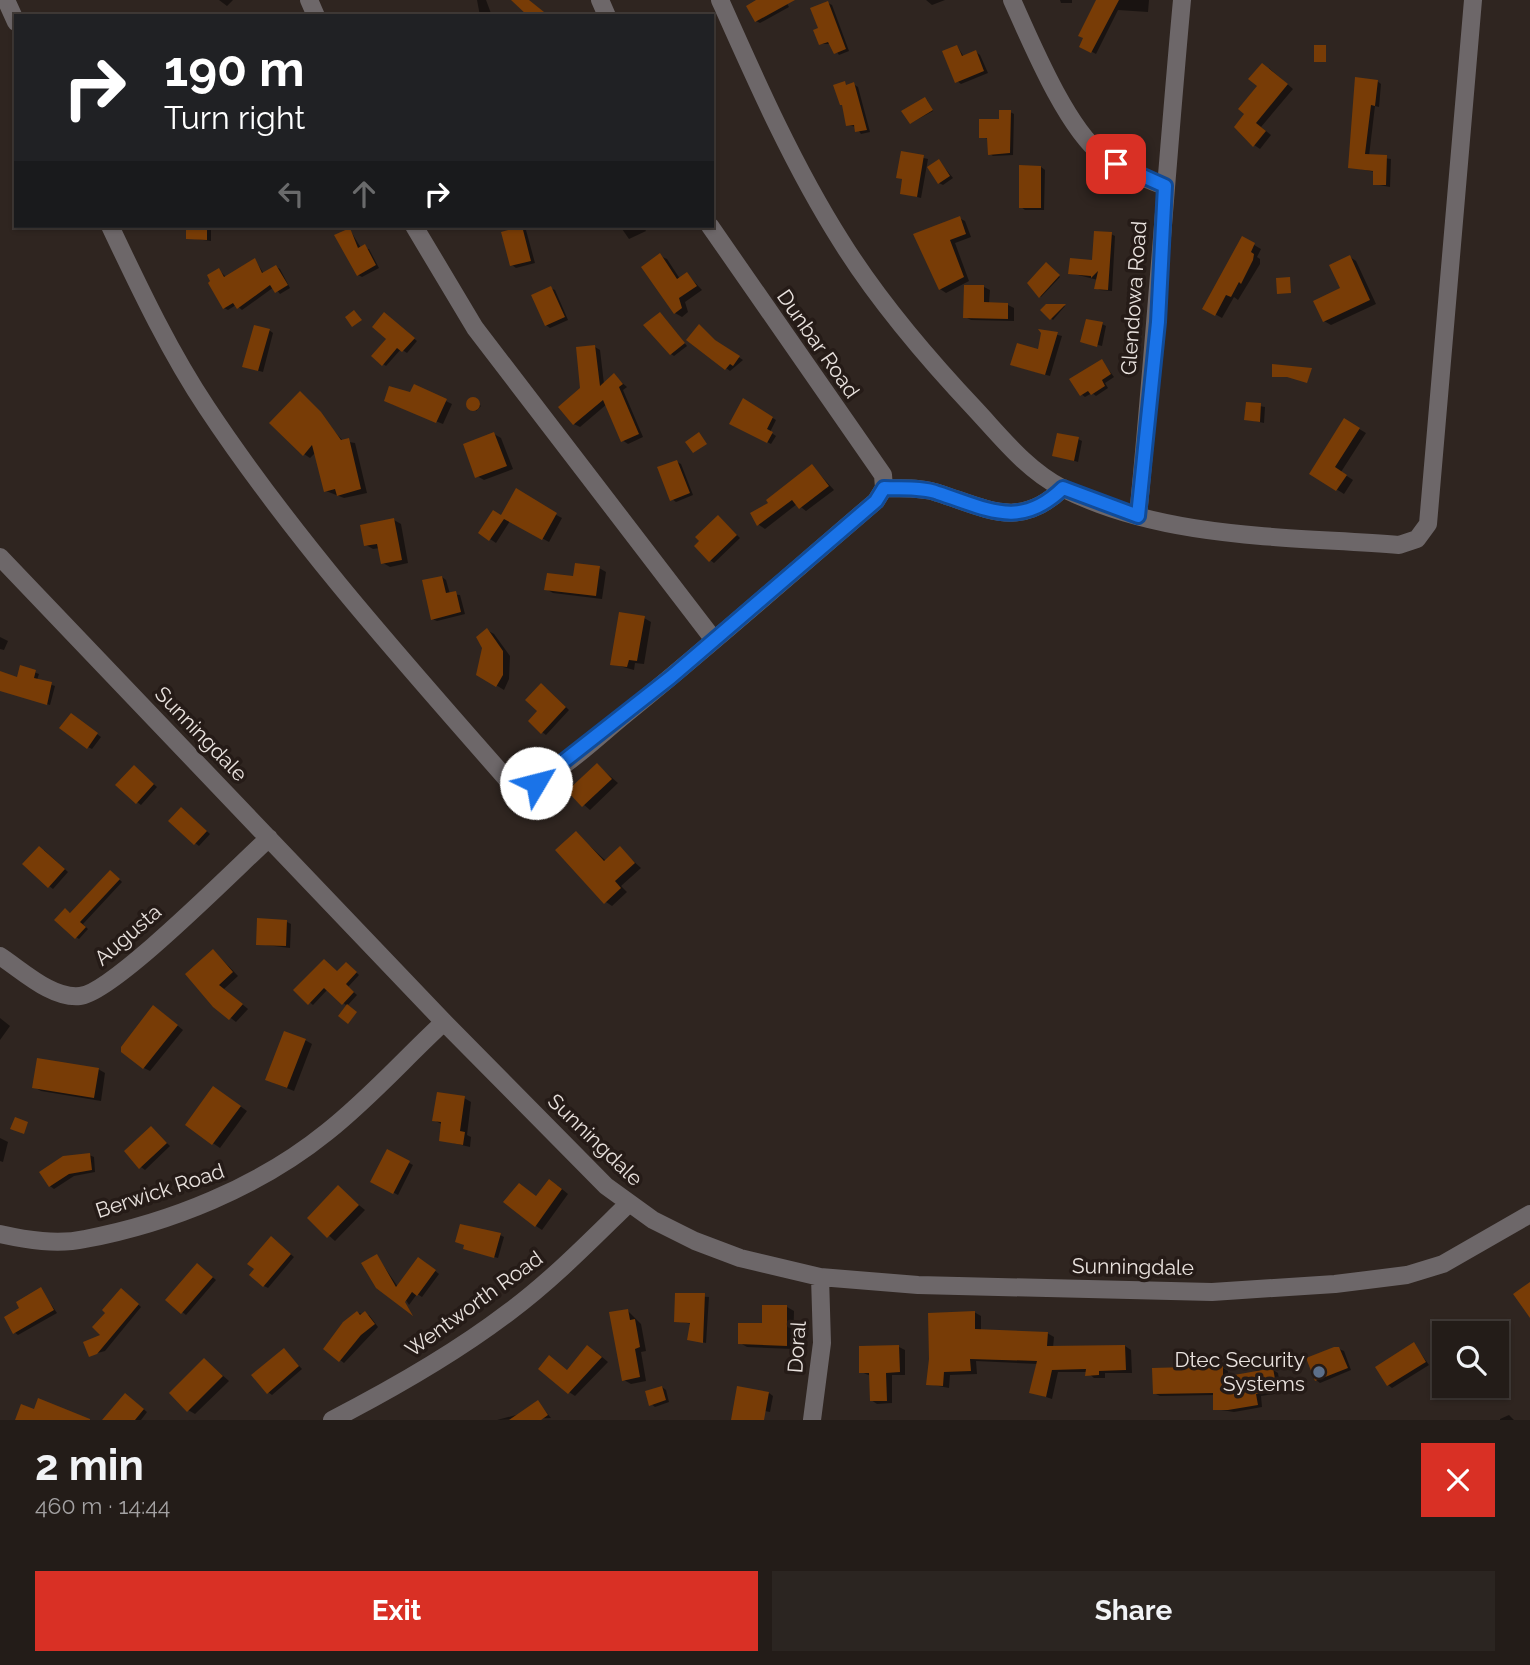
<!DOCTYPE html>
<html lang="en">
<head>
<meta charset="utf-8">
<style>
	body { margin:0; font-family:Raleway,sans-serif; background:#2b2521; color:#f1f3f6; height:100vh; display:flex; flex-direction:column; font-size:26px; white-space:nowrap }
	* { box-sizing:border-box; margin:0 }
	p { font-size:23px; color:#a3a1a2 }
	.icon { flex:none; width:38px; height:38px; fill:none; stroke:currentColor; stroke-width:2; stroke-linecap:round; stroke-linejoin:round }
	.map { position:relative; height:1420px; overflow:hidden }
	.drawer { display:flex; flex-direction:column; background:#231c18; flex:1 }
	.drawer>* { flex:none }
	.guide { position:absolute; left:14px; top:14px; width:700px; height:214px; border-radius:0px; box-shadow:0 2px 5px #0004,0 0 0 2px #403a37; background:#202124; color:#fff; overflow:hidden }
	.controls { position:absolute; left:1432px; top:1321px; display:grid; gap:14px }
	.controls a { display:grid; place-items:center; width:77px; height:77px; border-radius:0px; background:#231c18; box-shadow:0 2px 5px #0004,0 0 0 2px #403a37; font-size:35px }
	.pin { position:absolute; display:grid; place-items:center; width:60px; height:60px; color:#fff; margin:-30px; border-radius:14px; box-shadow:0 4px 10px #0006 }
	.me { position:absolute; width:77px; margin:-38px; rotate:53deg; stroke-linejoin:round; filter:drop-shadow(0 0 5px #0008) }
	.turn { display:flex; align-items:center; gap:24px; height:147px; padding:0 35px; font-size:32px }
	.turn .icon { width:91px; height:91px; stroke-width:2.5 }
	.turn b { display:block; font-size:49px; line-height:60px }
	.lanes { display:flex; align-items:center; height:66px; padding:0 35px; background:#0003; justify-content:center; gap:35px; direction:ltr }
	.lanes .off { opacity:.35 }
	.round { display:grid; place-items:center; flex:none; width:74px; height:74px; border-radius:0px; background:#2b2521 }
	.head { display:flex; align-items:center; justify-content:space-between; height:119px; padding:0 35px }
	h1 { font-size:42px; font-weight:700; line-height:52px }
	.cta { display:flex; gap:14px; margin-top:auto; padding:14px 35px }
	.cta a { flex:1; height:80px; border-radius:0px; background:#d93025; color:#fff; font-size:28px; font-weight:700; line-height:80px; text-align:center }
	.cta a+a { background:#2b2521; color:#f1f3f6 }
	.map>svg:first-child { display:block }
	.shadow { fill:#0007 }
	.building { fill:#783c06 }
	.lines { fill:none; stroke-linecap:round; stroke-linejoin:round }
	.minor { stroke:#6d6769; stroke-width:18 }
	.route-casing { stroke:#114b97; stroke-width:18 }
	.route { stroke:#1a73e8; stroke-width:12 }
	.service-dot { fill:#5c6f8a; stroke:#251b17; stroke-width:2.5 }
	.labels { text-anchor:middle; stroke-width:7; stroke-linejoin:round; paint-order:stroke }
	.street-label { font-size:21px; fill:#e9e2de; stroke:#251b17 }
	.poi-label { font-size:21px; fill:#e9e2de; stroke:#251b17; text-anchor:end }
</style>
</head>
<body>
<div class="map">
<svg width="1530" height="1420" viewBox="0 0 1530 1420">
	<rect width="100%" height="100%" fill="#2f2520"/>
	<path class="shadow" d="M219 0H233L227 6Z
		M477 0H486L492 16H480Z
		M760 0H785L789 7 760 23 756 21Z
		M926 0H945L932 5Z
		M1060 0H1072V3H1061Z
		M1098 0H1149L1148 12 1118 10 1096 54 1081 46Z
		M828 3 832 5 849 51 839 55 831 44H820V29Z
		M957 46 964 57 976 52 980 55 988 73 961 84 957 81Z
		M1269 68 1293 89 1261 127 1271 135 1260 149 1254 145 1246 114Z
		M1377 81 1381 84 1379 107 1375 106 1369 156 1391 159 1390 187 1374 184 1375 172 1350 167Z
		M853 84 858 87 870 132 861 134 856 127 848 125 844 106Z
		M927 100 933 111 911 123Z
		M1010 112 1014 114 1013 155 993 156 990 154 989 139 981 137Z
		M902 153 928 159 921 198 902 193 904 180 898 177Z
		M939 161 953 178 943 185 939 183Z
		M1041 167 1045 170 1044 210H1025L1021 207Z
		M959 218 965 221 971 237 955 243 969 281 946 293 940 289 915 234Z
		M188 226 211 229V241L187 238Z
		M620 226H643L646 231 629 239Z
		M522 228 526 230 535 263 516 268 512 265Z
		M350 230 361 248 369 249 379 268 362 277 358 275Z
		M1111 234 1115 236 1112 291 1100 290 1096 288 1098 280 1070 273 1094 262Z
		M1242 238 1261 249 1257 257 1260 259V264L1238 300 1234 297 1222 318 1204 308Z
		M660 256 667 259 680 279 687 274 702 290 685 302 688 312 682 317 675 313Z
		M1350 257 1356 261 1376 304 1331 325 1324 321 1342 289Z
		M255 260 264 274 276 267 280 269 290 288 280 294 274 287 242 310 236 305 228 310 224 308 219 270 226 277Z
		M1046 264 1060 277 1041 297 1033 290Z
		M984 287 990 290 989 304 1008 305 1014 308V321L971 320 965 317Z
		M550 288 555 290 568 320 550 328 546 325Z
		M1047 306H1065L1053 320 1042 310Z
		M663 316 687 346 674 356 671 354Z
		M388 317 417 341 407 353 401 349 386 366 383 364 389 338Z
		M1102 324 1106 326 1102 346 1085 342Z
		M269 330 273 333 263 372 249 368Z
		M1042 331 1062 336 1050 376 1012 365 1039 352Z
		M688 340 719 344 743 360 730 371Z
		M595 347 600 350 604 384 614 376 627 387 623 390 643 437 628 444 622 440 607 404 580 427 574 424Z
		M1102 361 1114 377 1105 383 1108 388 1096 396 1092 393 1085 397 1081 394Z
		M415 386 452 404 443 424 392 404 411 394Z
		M301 394 343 441 355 443 367 493 344 498 326 491 316 452 310 458 304 454Z
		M474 400 481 406 476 411 469 403Z
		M744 401 776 420 770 432 776 436 771 444 732 424Z
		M1248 404 1265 407 1264 423 1246 419Z
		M1344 420 1366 433 1341 472 1353 480 1344 494 1311 473Z
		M494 434 501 438 513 469 484 480 477 476Z
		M1078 439 1082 441 1078 462 1054 455Z
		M677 462 681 464 693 495 676 502 672 499Z
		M812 466 834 490 806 511 797 504 765 529 759 525 753 514 771 504Z
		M532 502 562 518 549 542 510 521 496 543 490 539 502 517Z
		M719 517 740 538 714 563 710 560Z
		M394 520 401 524 408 563 390 567 383 563 380 548 373 549 366 545Z
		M599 568 606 572 602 599 553 593 546 589Z
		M442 577 446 580 450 594 460 595 465 614 437 621 432 619Z
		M644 618 651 622 644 664 635 663 634 670 612 664Z
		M487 630 494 634 510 656 509 679 504 690 478 674Z
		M0 637 8 641 4 650 0 649Z
		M21 667 39 674 37 680 55 686 50 705 4 691 18 679Z
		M546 688 569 710 546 735 542 732 540 711Z
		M75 718 101 737 92 749 88 747Z
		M597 765 618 783 590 810 569 792Z
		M138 770 157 787 141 805 137 802Z
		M182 809 210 834 199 846 195 843Z
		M576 833 606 861 620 849 641 868 621 886 627 892 612 906 606 902Z
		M44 850 68 872 53 889 49 886Z
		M114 874 122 882 83 924 88 929 79 939 76 937 69 912 71 914Z
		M287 922 291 924 290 948 258 944Z
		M214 951 238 976 224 989 248 1009 236 1022 215 1006Z
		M350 966 359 975 348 987 357 995 347 1006 328 989 313 1005 295 990Z
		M161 1012 183 1030 150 1071 144 1068Z
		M0 1018 10 1026 0 1040Z
		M305 1040 312 1044 294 1091 274 1083Z
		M98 1069 105 1073 101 1101 41 1091 34 1087Z
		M220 1092 247 1111 220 1148 187 1125Z
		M464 1098 471 1102 467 1135 471 1137 470 1147 440 1140 443 1125 434 1120Z
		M151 1128 170 1146 145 1170 141 1167Z
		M0 1138 8 1142 3 1162 0 1161Z
		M388 1152 413 1165 398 1195 372 1181Z
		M89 1155 94 1157 95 1172 74 1176 54 1189 50 1186Z
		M557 1185 568 1194 542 1230 536 1226 537 1198Z
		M338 1188 365 1210 335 1241 309 1218Z
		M500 1235 504 1237 498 1258 469 1250Z
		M275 1241 294 1257 268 1288 264 1286Z
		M377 1256 398 1287 423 1261 439 1274 422 1297 417 1294 409 1305 402 1294 407 1309Z
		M201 1267 216 1280 186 1315 167 1300Z
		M41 1290 57 1313 18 1335 14 1332 22 1309Z
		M125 1292 141 1307 105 1351 90 1355Z
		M676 1295 709 1297 706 1343 689 1339 692 1324 676 1321Z
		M787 1307 794 1311 793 1349 747 1347 740 1343Z
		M627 1310 641 1324 646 1351 641 1352 646 1381 631 1384 624 1380Z
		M974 1312 981 1316V1331L1047 1333 1054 1337 1053 1348 1125 1346 1131 1350 1132 1373H1105V1378H1094L1087 1372H1058L1052 1399 1031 1392 1038 1364 976 1361 977 1374 950 1375 949 1388 928 1384Z
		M357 1313 369 1315 378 1327 344 1363 325 1349Z
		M1414 1344 1429 1365 1392 1388 1388 1385Z
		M899 1347 905 1350V1375H892V1403L877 1404 871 1400V1376L861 1372Z
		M1339 1349 1344 1351 1351 1370 1320 1383 1316 1380Z
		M1496 1349 1501 1351 1509 1373 1496 1377Z
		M284 1350 302 1369 272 1395 268 1392Z
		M595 1351 608 1362 575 1396 569 1392 568 1371Z
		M205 1360 229 1381 195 1414 188 1410Z
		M1223 1368 1228 1371V1378L1273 1370 1278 1373 1281 1393 1261 1396 1262 1407 1234 1412 1215 1409V1395L1160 1396 1154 1393Z
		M662 1387 666 1390 669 1402 655 1407 651 1404Z
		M769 1393 773 1396 770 1412 740 1406Z
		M129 1397 147 1412 141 1420H104Z
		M538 1402 551 1418 497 1420 520 1414Z
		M1509 1415 1514 1420H1500V1419Z"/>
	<path class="building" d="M511 0H529L549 16H528Z
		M756 0H795L755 22 746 6Z
		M1096 0H1119L1091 53 1079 47 1083 38 1078 36Z
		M828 1 846 49 834 54 828 42 819 45 813 30 818 28 810 8Z
		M957 45 962 56 976 50 984 71 955 83 942 51Z
		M1314 45H1326V62H1314Z
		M1262 63 1288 84 1256 123 1266 131 1253 147 1234 127 1244 114 1238 109 1257 86 1248 79Z
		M1355 77 1378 80 1375 106 1371 105 1365 154 1387 155 1386 185H1373V171L1348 168Z
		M845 81 846 85 854 82 867 130 855 132 854 125 846 126 842 105H840L833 85Z
		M925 97 933 110 910 124 901 111Z
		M999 110H1011L1010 153 988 155 987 138H979V119H999Z
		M901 151 924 155 917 197 900 194 902 179 896 178Z
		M939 159 950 176 938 184 927 167Z
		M1019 165 1041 166V208H1019Z
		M960 216 966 234 950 240 964 277 939 290 913 234Z
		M186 226H207V240L186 239Z
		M522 226 531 261 510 266 501 232Z
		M350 228 358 248 365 244 376 265 357 276 334 235Z
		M1094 231 1112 232 1108 290 1094 289 1098 271 1091 278V276L1068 274 1070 258 1092 260Z
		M1242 236 1255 243 1251 252 1254 254 1253 260 1241 284 1239 282 1231 297 1226 295 1215 316 1202 309Z
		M660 253 677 279 687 272 697 286 679 298 682 308 674 314 641 267Z
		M1350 255 1370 300 1323 322 1313 301 1340 288 1329 265Z
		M255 258 262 273 276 265 288 285 275 293 270 285 237 309 233 303 223 309 208 283 210 281 207 275 219 268 224 277Z
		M1046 262 1060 275 1039 298 1027 283Z
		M1290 277 1291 293 1277 294 1276 278Z
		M964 285H984V302L1008 303V319L963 318Z
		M551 286 565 317 545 326 531 295Z
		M1046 304H1066L1050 320 1040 310Z
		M354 310 362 320 352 327 345 317Z
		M384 312 415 338 402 352 397 348 382 366 371 356 386 339 372 327Z
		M660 312 685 343 670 355 643 325Z
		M1086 319 1103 322 1097 347 1080 342Z
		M699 324 715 340 740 356 733 366 730 364 725 370 686 340Z
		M254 325 270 329 258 371 242 367Z
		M1038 329 1058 332 1045 375 1010 365 1017 343 1038 349 1041 333Z
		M595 345 600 386 614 373 623 384 619 387 639 434 621 442 603 400 573 425 558 407 580 388 576 347Z
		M1102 359 1111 374 1102 380 1105 386 1091 395 1088 391 1080 396 1069 379Z
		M1272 364 1312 368 1307 383 1287 377H1272Z
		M414 384 447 399 436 423 384 401 389 386 410 392Z
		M300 391 321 412 341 440 349 438 361 489 337 496 335 489 324 492 312 445 303 456 269 423Z
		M466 404a7 7 0 1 1 14 0a7 7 0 1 1-14 0Z
		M743 398 773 417 767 429 773 432 767 443 729 424Z
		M1246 402 1261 403 1260 422 1244 420Z
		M1344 418 1360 428 1335 467 1347 475 1336 491 1309 474Z
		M494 432 507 466 475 478 463 444Z
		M699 432 707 444 693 453 685 442Z
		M1057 433 1079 437 1074 461 1052 456Z
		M677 460 690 493 670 501 657 467Z
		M812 464 829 486 799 509 792 500 757 526 750 513 768 503 766 500Z
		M516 488 557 513 542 540 504 519 489 541 478 533 493 510 501 515Z
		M718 515 737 535 709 562 694 546 699 541 695 537Z
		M394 518 402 560 381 564 377 544 364 546 360 525Z
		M575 563 600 566 596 596 544 590 547 573 573 576Z
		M442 576 446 593 456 591 461 612 431 620 422 580Z
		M619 612 645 616 637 661 629 660 627 667 610 665Z
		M487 628 503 651V675L496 687 476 675 482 648 476 637Z
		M20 665 36 670 34 678 52 682 47 705 0 691V671L17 677Z
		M541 683 566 707 541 734 528 721 537 711 525 700Z
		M71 713 98 733 87 749 59 728Z
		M597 763 612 779 582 807 567 791Z
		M134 765 154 784 136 804 115 785Z
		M181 807 207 831 194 845 168 821Z
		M576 831 604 861 620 846 635 863 615 881 621 888 604 904 555 850Z
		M39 846 65 869 48 888 22 864Z
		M110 870 120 879 80 922 86 927 75 939 54 920 65 908 70 913Z
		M257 918 287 920 286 946 256 945Z
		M213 949 233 972 219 985 243 1004 229 1020 213 1007 185 974Z
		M324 959 337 971 346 962 357 972 346 984 354 992 342 1005 324 988 308 1005 293 990Z
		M347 1004 357 1012 348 1024 338 1016Z
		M153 1005 178 1025 143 1069 121 1052V1047Z
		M284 1031 306 1039 287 1088 265 1080Z
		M37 1058 99 1068 94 1098 32 1088Z
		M213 1086 241 1106 212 1145 185 1125Z
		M437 1092 465 1096 460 1131 465 1132 463 1145 439 1141 441 1122 432 1121Z
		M15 1117 28 1122 24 1134 10 1129Z
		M151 1126 167 1143 139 1169 124 1151Z
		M387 1149 410 1161 393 1194 370 1182Z
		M90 1153 92 1170 69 1174 49 1187 39 1172 63 1156Z
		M549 1179 562 1189 535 1227 503 1202 519 1183 536 1196Z
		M338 1185 359 1205 327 1238 307 1218Z
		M460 1224 501 1233 494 1258 463 1249 464 1245 455 1242Z
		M271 1236 291 1254 263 1287 249 1275 254 1269 247 1264Z
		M377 1254 396 1287 418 1257 436 1270 417 1296 412 1292 405 1302 413 1316 376 1288 361 1263Z
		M197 1263 213 1277 181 1314 165 1300Z
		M1530 1282V1318L1513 1294Z
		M41 1287 54 1310 13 1334 4 1317 19 1308 16 1302Z
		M121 1288 139 1304 97 1354 89 1357 83 1342 100 1335 92 1327 105 1313 102 1310Z
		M675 1293H705L703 1343 687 1340 690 1323 674 1322Z
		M762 1305H787V1346L738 1344V1323H762Z
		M628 1309 630 1320 635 1319 640 1347 635 1349 640 1377 622 1381 609 1312Z
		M357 1311 360 1315 365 1311 375 1324 361 1335 339 1362 323 1349 343 1322Z
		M975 1311V1329L1048 1332 1047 1346 1125 1345 1126 1370 1099 1371V1375L1085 1376 1086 1369 1052 1370 1046 1397 1029 1393 1037 1361 970 1359 971 1371 944 1372 943 1386 926 1385 929 1359 928 1313Z
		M1414 1342 1426 1362 1387 1386 1375 1367Z
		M587 1345 602 1357 568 1394 538 1369 549 1355 567 1370Z
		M899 1345 900 1372 886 1373 887 1401H870L869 1373H859V1346Z
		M1334 1347H1339L1348 1368 1315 1381 1306 1358Z
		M284 1348 299 1366 267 1394 251 1375Z
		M204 1358 223 1376 187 1412 169 1393Z
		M1223 1366V1377L1273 1368 1277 1390 1256 1394 1258 1405 1228 1410H1213V1393L1153 1394 1152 1368Z
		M662 1386 666 1400 649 1406 645 1391Z
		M737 1386 769 1392 764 1420H731Z
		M125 1393 144 1409 135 1420H102Z
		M38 1398 90 1419V1420H15L21 1404 34 1409Z
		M538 1400 548 1415 541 1420H509Z"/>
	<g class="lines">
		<path class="minor" d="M6 0 16 22
			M309 0 316 16
			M600 0 607 16
			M720 0C756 81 793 165 841 241 879 302 927 358 976 410 1002 438 1027 470 1062 488 1165 540 1287 536 1399 545L1417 539 1428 524 1473 0
			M1012 0C1031 42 1066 127 1102 155 1121 169 1142 178 1165 186
			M110 226C139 287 169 351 207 408 296 542 405 663 511 784L523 789C561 773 595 739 627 713 711 645 793 572 876 501L884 488
			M414 226 475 328 714 640
			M710 226 883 475 884 488
			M884 488C902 489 922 487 938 493 988 509 1020 530 1063 488
			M1138 516C1155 344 1166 172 1182 0
			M0 557 444 1022 606 1186 653 1220 695 1241 740 1258 820 1277 918 1285 1212 1292 1335 1284 1407 1275 1443 1264 1530 1214
			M0 956C23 971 52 999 80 996 113 993 238 866 269 838
			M0 1234C27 1240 57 1245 85 1239 170 1223 259 1187 327 1132 369 1099 405 1058 444 1022
			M332 1420C394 1388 454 1354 509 1312 552 1280 589 1242 627 1205
			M812 1420 822 1343 820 1277"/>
	</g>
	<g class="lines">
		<defs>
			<path id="route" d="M536 783 671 677 876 501 884 488C902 489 922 487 938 493 988 509 1020 530 1063 488L1138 516 1158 322 1165 186 1116 164"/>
		</defs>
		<use href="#route" class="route-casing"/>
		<use href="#route" class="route"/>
	</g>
	<circle class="service-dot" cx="1319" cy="1372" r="7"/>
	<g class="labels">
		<g class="street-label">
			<text transform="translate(1134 298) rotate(-86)" y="7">Glendowa Road</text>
			<text transform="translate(818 344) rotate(55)" y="7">Dunbar Road</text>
			<text transform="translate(201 734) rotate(46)" y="7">Sunningdale</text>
			<text transform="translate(128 935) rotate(-41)" y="7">Augusta</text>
			<text transform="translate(595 1140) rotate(44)" y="7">Sunningdale</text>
			<text transform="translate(160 1191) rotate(-18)" y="7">Berwick Road</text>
			<text transform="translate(1133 1267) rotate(1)" y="7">Sunningdale</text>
			<text transform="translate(474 1304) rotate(-36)" y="7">Wentworth Road</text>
			<text transform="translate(797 1347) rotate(-86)" y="7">Doral</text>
		</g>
		<g class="poi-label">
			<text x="1305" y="1367">Dtec Security<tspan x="1305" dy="24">Systems</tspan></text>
		</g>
	</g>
</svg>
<div class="controls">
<a><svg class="icon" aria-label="search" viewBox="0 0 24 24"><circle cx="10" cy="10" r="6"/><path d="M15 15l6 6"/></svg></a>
</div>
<div class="pin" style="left:1116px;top:164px;background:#d93025"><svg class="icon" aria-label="arrive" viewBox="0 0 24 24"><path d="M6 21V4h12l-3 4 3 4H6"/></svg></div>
<svg class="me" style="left:536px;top:783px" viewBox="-20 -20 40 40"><circle r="19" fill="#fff"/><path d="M0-13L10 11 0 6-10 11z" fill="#1a73e8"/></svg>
<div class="guide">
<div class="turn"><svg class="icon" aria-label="right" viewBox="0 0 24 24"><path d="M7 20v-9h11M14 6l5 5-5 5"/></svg><div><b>190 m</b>Turn right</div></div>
<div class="lanes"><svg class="icon off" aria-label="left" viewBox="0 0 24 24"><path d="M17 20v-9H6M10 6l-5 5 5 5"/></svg><svg class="icon off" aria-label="ahead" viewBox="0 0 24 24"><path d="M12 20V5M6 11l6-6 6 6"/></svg><svg class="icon" aria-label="right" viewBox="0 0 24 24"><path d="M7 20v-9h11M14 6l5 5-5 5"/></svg></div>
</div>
</div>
<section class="drawer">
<div class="head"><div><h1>2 min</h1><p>460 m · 14:44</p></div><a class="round" style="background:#d93025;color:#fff"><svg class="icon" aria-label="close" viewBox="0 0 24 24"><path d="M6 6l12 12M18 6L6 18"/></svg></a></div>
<div class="cta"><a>Exit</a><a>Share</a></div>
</section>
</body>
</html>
